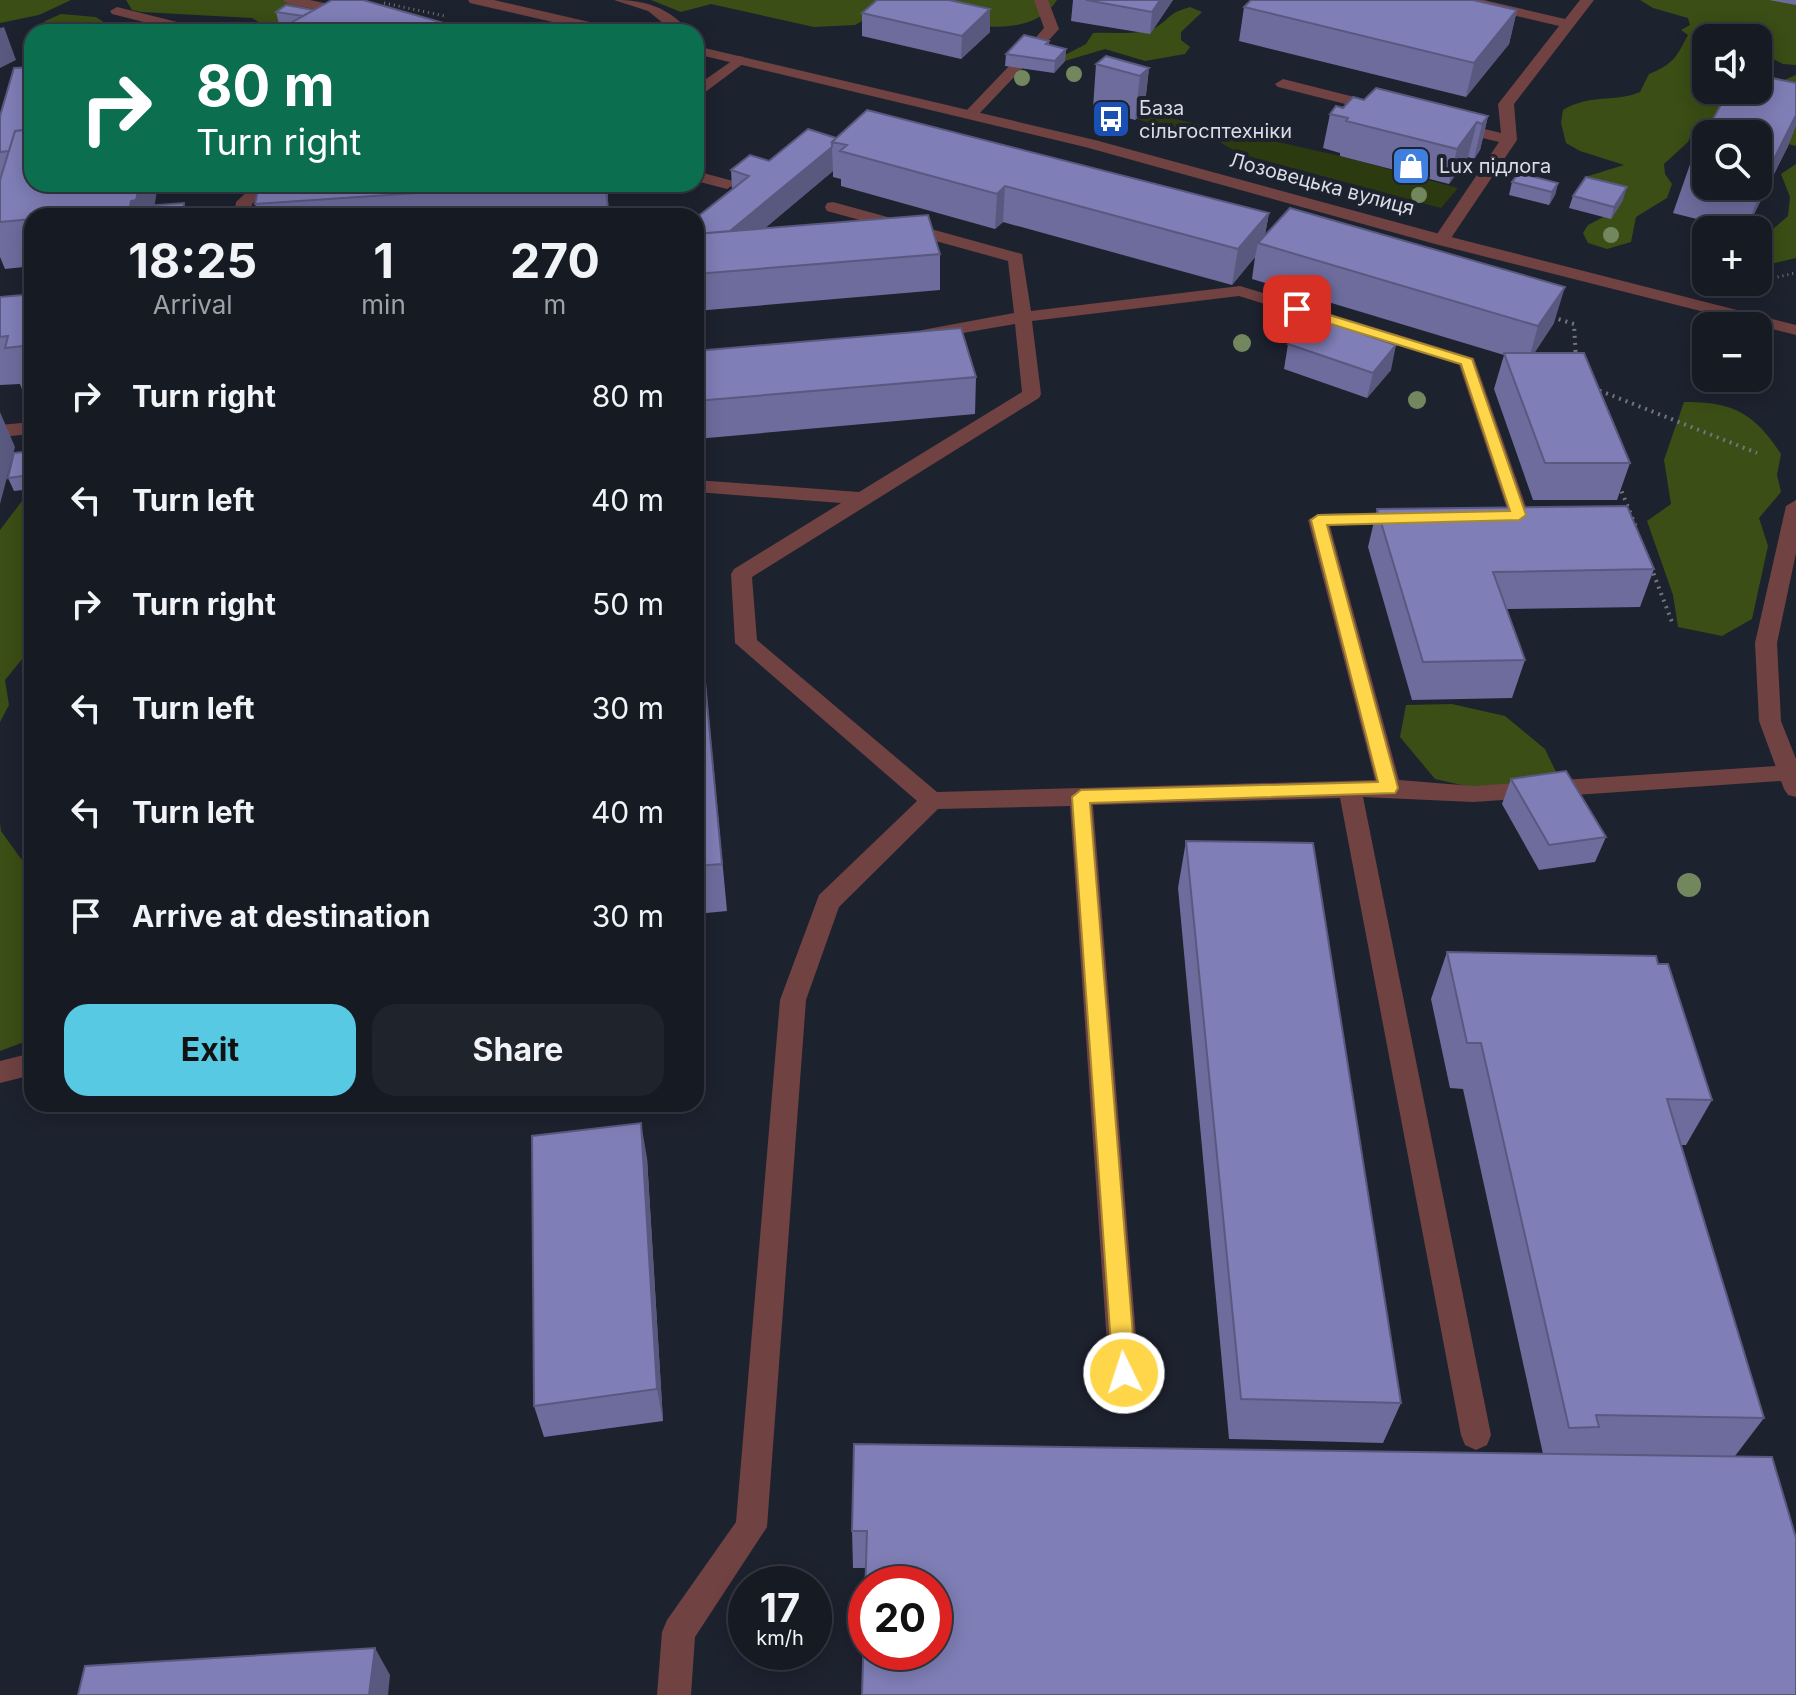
<!DOCTYPE html>
<html lang="en">
<head>
<meta charset="utf-8">
<style>
	body { margin:0; font-family:Inter,sans-serif; background:#1f232b; color:#f1f3f6; height:100vh; display:flex; flex-direction:column; font-size:30px; white-space:nowrap }
	* { box-sizing:border-box; margin:0 }
	p { font-size:26px; color:#9ea1a6 }
	.icon { flex:none; width:44px; height:44px; fill:none; stroke:currentColor; stroke-width:2; stroke-linecap:round; stroke-linejoin:round }
	.map { position:relative; flex:1; overflow:hidden }
	.side { position:absolute; left:24px; top:208px; width:680px; height:904px; display:flex; flex-direction:column; background:#161a23; border-radius:24px; box-shadow:0 4px 20px #0003,0 0 0 2px #353841 }
	.side>* { flex:none }
	.banner { position:absolute; left:24px; top:24px; width:680px; height:168px; border-radius:24px; box-shadow:0 4px 20px #0003,0 0 0 2px #353841; background:#0b6e4f; color:#fff; overflow:hidden }
	.controls { position:absolute; left:1692px; top:24px; display:grid; gap:16px }
	.controls a { display:grid; place-items:center; width:80px; height:80px; border-radius:16px; background:#161a23; box-shadow:0 4px 20px #0003,0 0 0 2px #353841; font-size:40px }
	.speed { position:absolute; left:728px; top:1566px; display:flex; gap:16px; font-size:40px; font-weight:700; text-align:center }
	.speed>* { display:grid; place-content:center; width:104px; height:104px; border-radius:50%; background:#161a23; box-shadow:0 4px 20px #0003,0 0 0 2px #353841; line-height:1 }
	.speed small { font-size:20px; font-weight:400 }
	.speed .limit { border:12px solid #d22; background:#fff; color:#111 }
	.pin { position:absolute; display:grid; place-items:center; width:68px; height:68px; color:#fff; margin:-34px; border-radius:16px; box-shadow:0 4px 12px #0006 }
	.me { position:absolute; width:88px; margin:-44px; rotate:356deg; stroke-linejoin:round; filter:drop-shadow(0 0 6px #0008) }
	.turn { display:flex; align-items:center; gap:28px; height:168px; padding:0 40px; font-size:36px }
	.turn .icon { width:104px; height:104px; stroke-width:2.5 }
	.turn b { display:block; font-size:56px; line-height:68px }
	.eta { display:flex; justify-content:space-evenly; align-items:center; height:136px; text-align:center }
	.eta b { font-size:48px; font-weight:700; line-height:56px }
	.button { display:flex; gap:16px; margin-top:auto; padding:16px 40px }
	.button a { flex:1; height:92px; border-radius:24px; background:#57c9e2; color:#111; font-size:32px; font-weight:700; line-height:92px; text-align:center }
	.button a+a { background:#1f232b; color:#f1f3f6 }
	ul { padding:0; list-style:none }
	li { display:flex; align-items:center; gap:24px; height:104px; padding:0 40px }
	li div { flex:1 }
	li b { display:block; font-size:30px }
	li em { font-style:normal }
	.map>svg:first-child { display:block }
	.green { fill:#2c3b0f }
	.forest { fill:#3b4e15 }
	.lines { fill:none; stroke-linecap:round; stroke-linejoin:round }
	.path-far1 { stroke:#707580; stroke-width:3; stroke-dasharray:1 4; stroke-linecap:butt }
	.path { stroke:#707580; stroke-width:4; stroke-dasharray:2 5; stroke-linecap:butt }
	.lane { fill:#704242; fill-rule:evenodd }
	.street { fill:#704242; fill-rule:evenodd }
	.tree { fill:#73875f }
	.wall { fill:#6d6c9d; fill-rule:evenodd }
	.shaded-wall { fill:#59587f }
	.building { fill:#7f7eb6; stroke:#59587f; stroke-width:2; fill-rule:evenodd }
	.route { fill:#ffd54a; stroke:#a68a30; stroke-width:2 }
	.labels { text-anchor:middle; stroke-width:8; stroke-linejoin:round; paint-order:stroke }
	.far-poi-label { font-size:20px; fill:#d8dce5; stroke:#1d222f; text-anchor:start }
	.far-street-label { font-size:20px; fill:#d8dce5; stroke:#1d222f }
</style>
</head>
<body>
<div class="map">
<svg width="1796" height="1695" viewBox="0 0 1796 1695">
	<rect width="100%" height="100%" fill="#1d222f"/>
	<path class="green" d="M1144 112 1340 156 1458 188 1441 208 1240 154 1220 142 1136 119Z"/>
	<path class="forest" d="M0 0H71L39 15 0 23Z
		M126 0H281L311 9 291 26 269 28 252 18 141 12 132 10Z
		M651 0H1057C1026 49 936 18 891 5L855 25 814 27 711 4 681 12Z
		M1640 0H1796V65L1783 64 1758 51V38H1706V90H1712L1707 94 1749 104 1782 81 1796 75V146L1712 125 1695 126 1688 142 1664 164 1665 174 1672 184 1667 198 1636 217 1631 242 1607 249 1588 243 1583 233 1588 225 1611 213 1585 177 1624 165 1580 151 1566 143 1561 123 1563 110C1592 93 1614 103 1640 92L1649 74C1673 64 1676 58 1688 35L1681 30 1690 25 1688 18 1653 8Z
		M1190 7 1202 12 1181 32V40L1190 47 1185 54 1145 61 1105 49 1065 61V55L1086 44 1093 33C1111 32 1143 36 1158 26 1173 16 1167 14 1190 7Z
		M61 14 96 17 108 25 103 32H35L45 21Z
		M1796 164V258L1758 267V242L1788 216 1790 197 1781 174Z
		M1684 402C1733 401 1755 414 1781 454L1777 475 1781 492 1759 518 1768 546 1752 619 1722 636 1678 627 1673 595 1647 521 1671 504 1664 460Z
		M25 497H32V570L22 590 32 647 5 680 9 705 0 722V530Z
		M1452 704 1505 716 1545 749 1557 774 1524 791 1479 789 1435 779 1400 737 1406 705Z
		M0 822 1 831 32 874V1039L0 1051Z"/>
	<g class="lines">
		<path class="path-far1" d="M384 3 445 16
			M1758 281 1796 273"/>
		<path class="path" d="M1552 317 1574 324 1576 359
			M1593 388 1757 453
			M1619 485 1636 527
			M1651 567 1672 622"/>
		<path class="lane" d="M614 0C646 0 668 7 690 32H674L648 11Z
			M1034 0H1048L1059 29 1038 52 1033 53 1026 49 1044 28Z
			M1458 0H1484L1565 19 1580 0H1594L1514 104 1517 140 1447 244 1441 245 1433 240 1499 142 1446 129 1444 126 1452 121 1501 133 1498 104 1559 26 1460 3Z
			M117 7 205 29 207 32H183L112 14 110 11Z
			M739 56 744 57V63L696 99V86Z
			M1015 63 1023 68 1020 71 976 117H966V111L1010 65Z
			M1283 79 1386 105 1389 108 1381 113 1278 87 1275 84Z
			M696 171 733 181 735 184 727 189 696 181Z
			M255 184H273L252 204 250 216H234L236 202Z
			M833 202 1022 254 1031 311 1240 286 1474 358 1529 515C1520 525 1495 526 1486 516L1489 512 1507 509 1459 365 1239 296 1032 321 1041 394 1039 398 752 577 757 640 937 792 1375 780 1308 520 1318 514 1408 512 1415 514 1418 518 1415 522 1330 526 1399 780 1473 786 1790 765 1796 766V780L1473 802 1363 797 1491 1435 1487 1445 1476 1450 1465 1445 1461 1435 1340 798 1093 805 1139 1373 1135 1383 1124 1387 1113 1383 1109 1373 1070 806 938 809 839 907 806 1000 767 1527 695 1637 691 1695H657L662 1632 667 1620 736 1522 780 1000 819 895 917 801 735 643 731 574 734 569 841 503 696 492V480L859 492 1022 392 1015 324 922 340 913 335 922 330 1014 313 1008 261 827 211 825 207 827 203Z
			M32 422V434L0 437V425Z
			M32 1053V1075L0 1083V1061Z"/>
		<path class="street" d="M282 0H310L358 10 360 13 353 17 289 4Z
			M468 0H494L620 29 622 32H596L470 3Z
			M696 46 1095 140 1447 236 1796 325V335L1435 244 1085 147 696 54Z
			M1796 500V553L1777 643 1781 721 1796 759V797L1788 795 1784 789 1759 721 1755 643 1786 506Z"/>
	</g>
	<g class="tree">
		<circle cx="1074" cy="74" r="8"/>
		<circle cx="1022" cy="78" r="8"/>
		<circle cx="1419" cy="195" r="8"/>
		<circle cx="1611" cy="235" r="8"/>
		<circle cx="1242" cy="343" r="9"/>
		<circle cx="1417" cy="400" r="9"/>
		<circle cx="1689" cy="885" r="12"/>
	</g>
	<path class="wall" d="M1073 0H1173L1150 34 1071 21Z
		M1769 0H1796V5Z
		M1244 7 1517 10 1509 44 1466 97 1239 41Z
		M990 9V32L961 59 862 36V13Z
		M276 12 475 32H280V29L288 25 279 24Z
		M1049 41V45L1066 49 1065 61 1054 73 1005 66 1006 54Z
		M1096 64 1149 68 1144 112 1135 120 1093 108Z
		M1758 75 1796 83V125L1788 146 1746 230H1740L1673 213 1694 153 1729 90H1758ZM1706 134H1758V186H1706Z
		M1343 108 1488 116 1480 150 1474 159 1468 157 1449 184 1340 156V153L1323 148 1330 114Z
		M0 116 32 184H158V186L32 216V394L24 395 20 384 0 385V297L23 295 28 278 24 267 5 269 0 257Z
		M836 138 1269 213 1265 235 1554 323 1534 353 1630 463 1617 500H1533L1494 389 1504 355 1252 279 1255 257 1232 285 1003 222 995 229 841 186V179L833 177V171L765 228 940 254V290L696 311V218L732 189 731 170 769 161Z
		M1512 182 1558 183 1555 195 1549 205 1509 195Z
		M259 184H607L609 216H259L255 204Z
		M1573 196 1623 200 1611 219 1569 208Z
		M1288 344 1391 370 1367 398 1284 369Z
		M696 351 976 377 975 414 696 439Z
		M32 451V489L14 491 8 478Z
		M1377 509 1654 569 1640 607 1506 609 1525 660 1512 698 1412 700 1368 547Z
		M696 580 727 911 696 914Z
		M1511 779 1606 837 1595 862 1539 870 1502 804Z
		M1186 841 1401 1403 1383 1443 1229 1439 1178 888Z
		M1447 952 1658 964 1712 1100 1686 1145H1681L1764 1418 1735 1456 865 1568H853L852 1531 1543 1454 1463 1089 1450 1088 1431 999Z
		M647 1158 663 1421 544 1437 534 1406Z"/>
	<path class="shaded-wall" d="M1160 0H1173L1150 34 1152 12Z
		M990 9V32L961 59 962 36Z
		M1517 10 1509 44 1466 97 1474 63Z
		M4 27 16 60 0 68V28Z
		M1066 49 1065 61 1054 73 1055 61Z
		M1149 68 1144 112 1135 120 1140 76Z
		M1796 115V125L1788 146 1746 230 1768 171Z
		M1488 116 1480 150 1474 159 1482 124Z
		M1477 122 1468 157 1449 184 1457 149Z
		M832 147 833 171 720 266 718 241Z
		M1558 183 1555 195 1549 205 1552 192Z
		M135 184H158L153 216 130 207Z
		M604 184H607L609 216H608Z
		M1005 186 1003 222 995 229 997 194Z
		M1627 187 1623 200 1611 219 1614 207Z
		M184 203 188 216H182Z
		M1269 213 1263 245 1258 243 1255 257 1232 285 1238 249Z
		M1565 287 1554 323 1528 363 1538 326Z
		M1396 345 1391 370 1367 398 1373 373Z
		M0 412 15 447 0 504Z
		M641 1123 647 1158 663 1421 657 1389Z
		M375 1648 390 1675 388 1695H369Z"/>
	<path class="building" d="M332 0H363L475 32H289L280 29Z
		M877 0H949L990 9 962 36 862 13Z
		M1086 0H1160L1152 12Z
		M1251 0H1473L1517 10 1474 63 1244 7Z
		M286 5 314 10 303 16 276 12Z
		M142 28 158 32H136Z
		M1024 35 1049 41 1046 44 1066 49 1055 61 1006 54Z
		M1106 56 1149 68 1140 76 1096 64Z
		M32 67V129L15 131 9 151 0 152V116L14 68Z
		M1758 75 1796 83V115L1768 171 1758 168V134H1706V156L1694 153 1729 90H1758Z
		M1376 88 1488 116 1482 124 1477 122 1457 149 1346 121 1348 118 1330 114 1336 106 1343 108 1353 97 1364 100Z
		M867 110 1269 213 1238 249 1005 186 997 194 840 151 847 145 832 142Z
		M32 129V184H135L134 188H139L136 200 131 201 130 207 184 203 182 216H32V219L0 222V180L15 131Z
		M808 129 836 138 832 142V147L730 231 696 234V218L749 176 731 170 750 155 769 161Z
		M1519 173 1558 183 1552 192 1512 182Z
		M1586 177 1627 187 1614 207 1573 196Z
		M259 184H552L255 204Z
		M1290 208 1565 287 1538 326 1258 243Z
		M928 215 940 254 696 274V234Z
		M32 234V345L5 348 8 336 0 337V297L23 295 31 265H23Z
		M1313 317 1396 345 1373 373 1288 344Z
		M961 328 976 377 696 401V351Z
		M1504 353H1584L1630 463H1545Z
		M32 451V468L30 475 8 478 14 453Z
		M1627 506 1654 569 1493 572 1525 660 1423 662 1377 509Z
		M696 585 722 864 696 866Z
		M1566 771 1606 837 1549 845 1511 779Z
		M1186 841 1313 843 1401 1403 1241 1399Z
		M1447 952 1656 956 1658 964H1668L1712 1100 1667 1099 1764 1418 1596 1415 1599 1427 1569 1428 1481 1043H1467Z
		M641 1123 657 1389 534 1406 532 1136Z
		M854 1444 1772 1457 1796 1538V1695H862L867 1531H852ZM866 1584H934V1652H866Z
		M375 1648 369 1695H78L85 1666Z"/>
	<path class="route" d="M1297 305 1472 359 1526 515 1519 520 1327 525 1398 788 1395 793 1090 803 1136 1373 1132 1381 1124 1384 1116 1381 1113 1373 1072 797 1081 790 1378 782 1311 520 1318 515 1510 511 1461 364 1292 312 1290 309Z"/>
	<defs>
		<symbol id="bus-square" viewBox="-11 -11 22 22"><rect x="-9" y="-9" width="18" height="18" rx="4" fill="#1a4fb4" stroke="#1d222f"/><path d="M-5-6H5V4H4V6H2V4H-2V6H-4V4H-5ZM-3.5-4V0h7V-4ZM-3.5 1.2v1.5H-2V1.2ZM2 1.2v1.5H3.5V1.2Z" fill="#fff"/></symbol>
		<symbol id="shop-square" viewBox="-11 -11 22 22"><rect x="-9" y="-9" width="18" height="18" rx="4" fill="#3f7fe0" stroke="#1d222f"/><path d="M-5-2.5h2.3a2.7 3.5 0 0 1 5.4 0H5L5.5 6h-11ZM-1.5-2.5h3a1.5 2.3 0 0 0-3 0Z" fill="#fff"/></symbol>
	</defs>
	<g fill-rule="evenodd">
		<use href="#bus-square" x="1089" y="97" width="44" height="44"/>
		<use href="#shop-square" x="1389" y="144" width="44" height="44"/>
	</g>
	<g class="labels">
		<g class="far-poi-label">
			<text x="1139" y="115">База<tspan x="1139" dy="23">сільгосптехніки</tspan></text>
			<text x="1439" y="173">Lux підлога</text>
		</g>
		<g class="far-street-label">
			<text transform="translate(1322 184) rotate(15)" y="7">Лозовецька вулиця</text>
		</g>
	</g>
</svg>
<div class="controls">
<a><svg class="icon" aria-label="sound" viewBox="0 0 24 24"><path d="M4 9h4l5-4v14l-5-4H4zM17 9q2 3 0 6"/></svg></a>
<a><svg class="icon" aria-label="search" viewBox="0 0 24 24"><circle cx="10" cy="10" r="6"/><path d="M15 15l6 6"/></svg></a>
<a>+</a>
<a>−</a>
</div>
<div class="speed"><div>17<small>km/h</small></div><div class="limit">20</div></div>
<div class="pin" style="left:1297px;top:309px;background:#d93025"><svg class="icon" aria-label="arrive" viewBox="0 0 24 24"><path d="M6 21V4h12l-3 4 3 4H6"/></svg></div>
<svg class="me" style="left:1124px;top:1373px" viewBox="-20 -20 40 40"><circle r="17" fill="#ffd54a" stroke="#fff" stroke-width="3"/><path d="M0-11L8 9 0 5-8 9z" fill="#fff"/></svg>
<div class="banner">
<div class="turn"><svg class="icon" aria-label="right" viewBox="0 0 24 24"><path d="M7 20v-9h11M14 6l5 5-5 5"/></svg><div><b>80 m</b>Turn right</div></div>
</div>
<section class="side">
<div class="eta">
<div><b>18:25</b><p>Arrival</p></div>
<div><b>1</b><p>min</p></div>
<div><b>270</b><p>m</p></div>
</div>
<ul>
<li><svg class="icon" aria-label="right" viewBox="0 0 24 24"><path d="M7 20v-9h11M14 6l5 5-5 5"/></svg><div><b>Turn right</b></div><em>80 m</em></li>
<li><svg class="icon" aria-label="left" viewBox="0 0 24 24"><path d="M17 20v-9H6M10 6l-5 5 5 5"/></svg><div><b>Turn left</b></div><em>40 m</em></li>
<li><svg class="icon" aria-label="right" viewBox="0 0 24 24"><path d="M7 20v-9h11M14 6l5 5-5 5"/></svg><div><b>Turn right</b></div><em>50 m</em></li>
<li><svg class="icon" aria-label="left" viewBox="0 0 24 24"><path d="M17 20v-9H6M10 6l-5 5 5 5"/></svg><div><b>Turn left</b></div><em>30 m</em></li>
<li><svg class="icon" aria-label="left" viewBox="0 0 24 24"><path d="M17 20v-9H6M10 6l-5 5 5 5"/></svg><div><b>Turn left</b></div><em>40 m</em></li>
<li><svg class="icon" aria-label="arrive" viewBox="0 0 24 24"><path d="M6 21V4h12l-3 4 3 4H6"/></svg><div><b>Arrive at destination</b></div><em>30 m</em></li>
</ul>
<div class="button"><a>Exit</a><a>Share</a></div>
</section>
</div>
</body>
</html>
